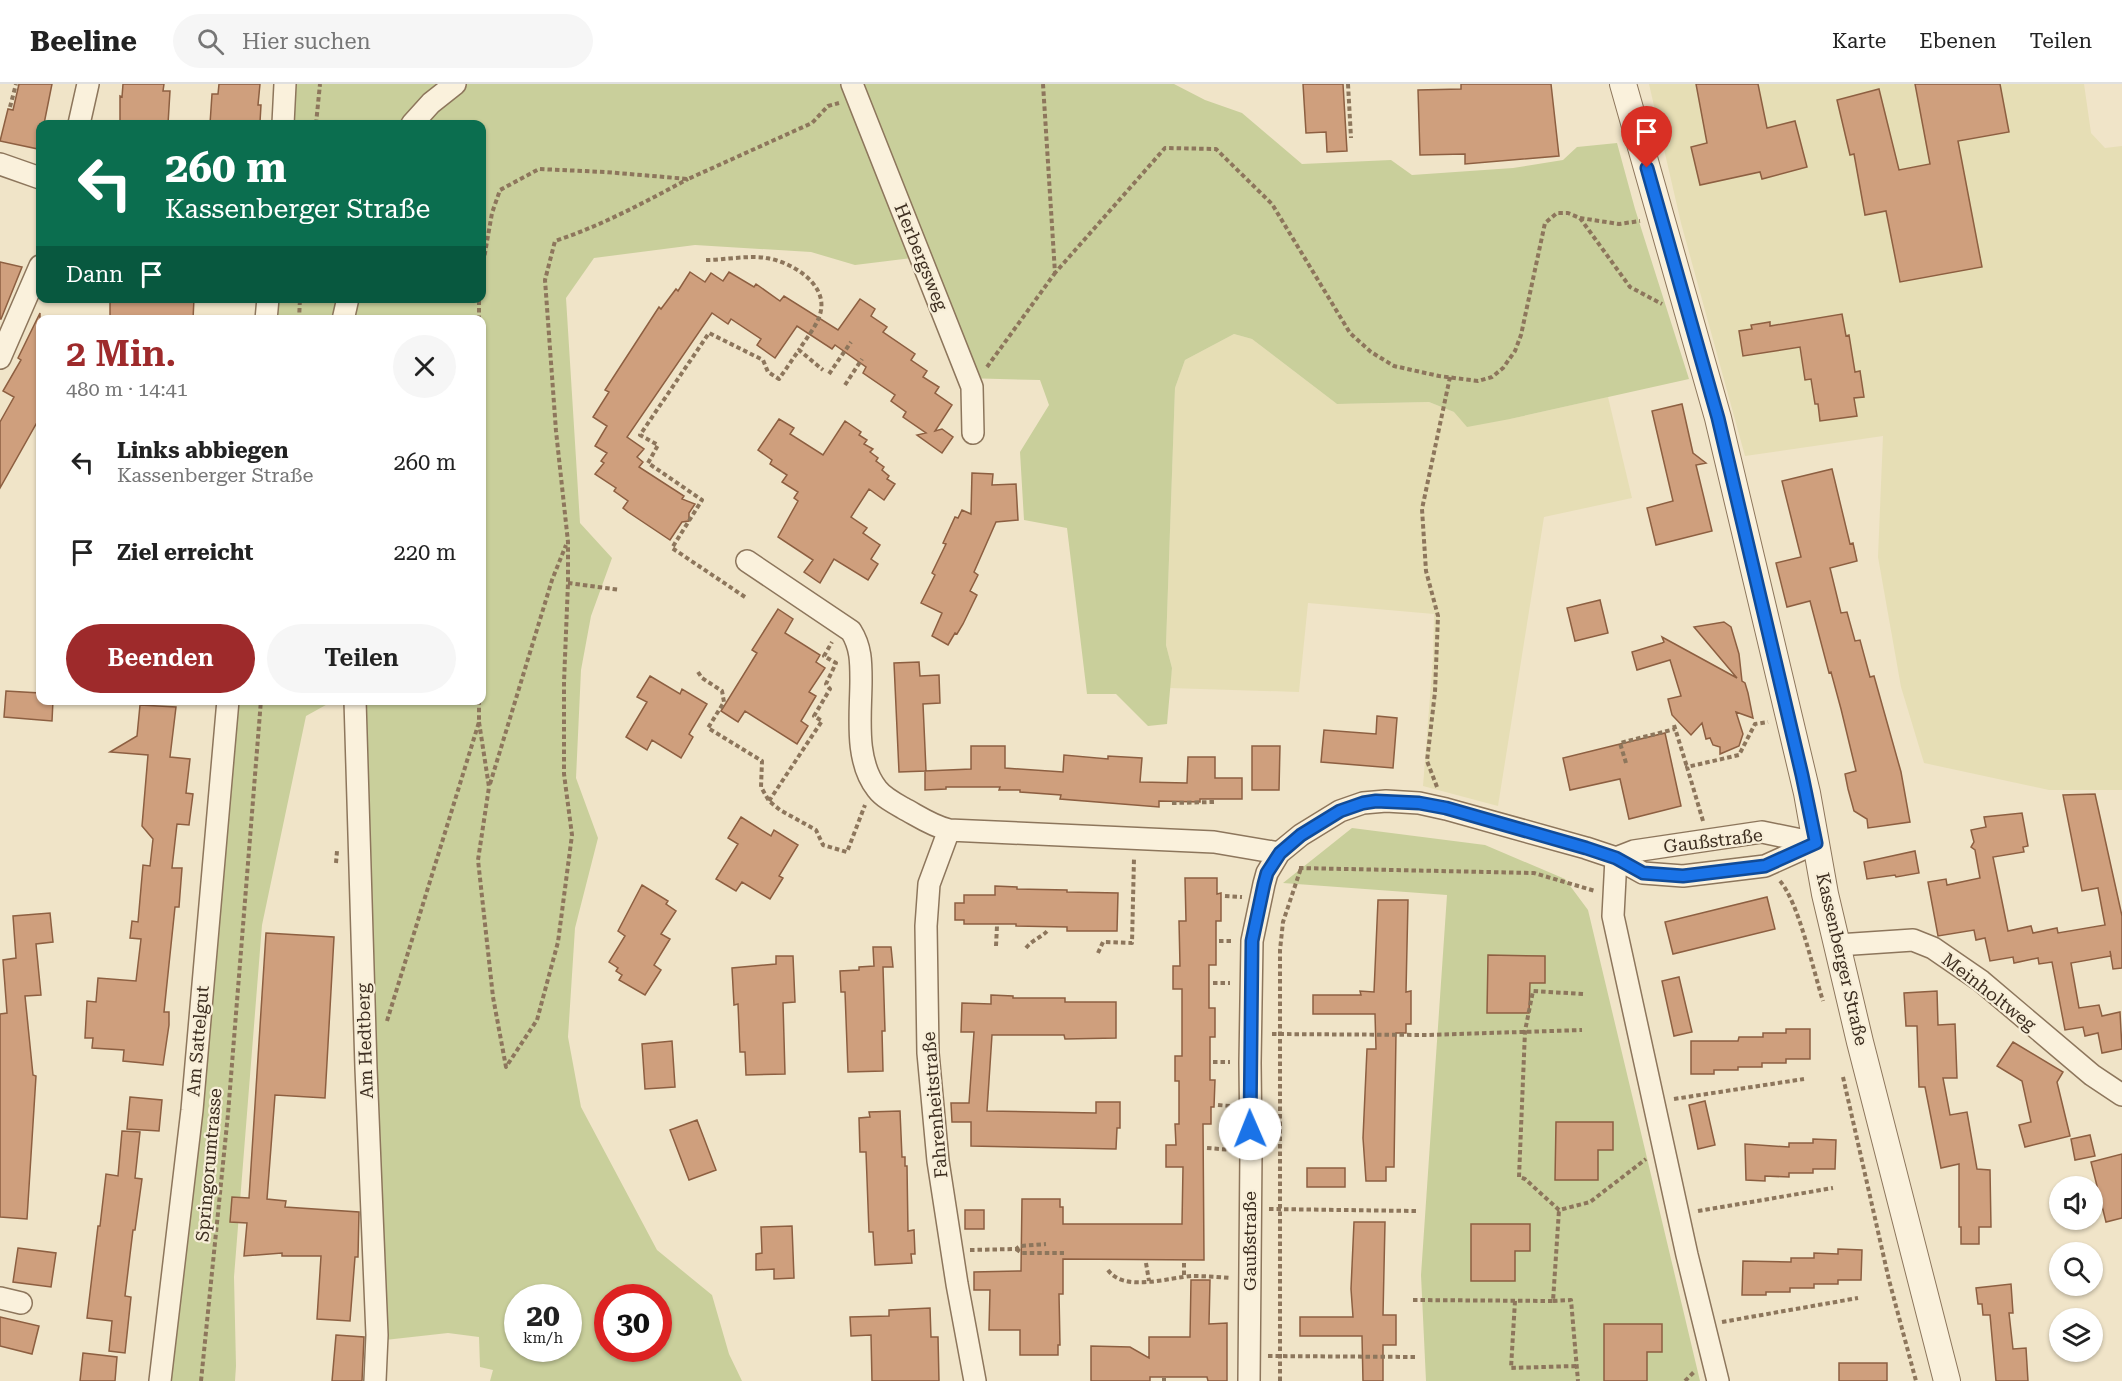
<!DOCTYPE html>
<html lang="de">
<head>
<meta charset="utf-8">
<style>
	body { margin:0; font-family:"Roboto Serif",serif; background:#f6f6f6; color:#222; height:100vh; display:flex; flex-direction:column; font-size:22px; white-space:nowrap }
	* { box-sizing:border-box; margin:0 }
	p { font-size:20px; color:#767676 }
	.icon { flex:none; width:33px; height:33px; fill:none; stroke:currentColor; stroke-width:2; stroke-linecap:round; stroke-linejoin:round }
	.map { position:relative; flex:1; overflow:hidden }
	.details { position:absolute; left:36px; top:231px; width:450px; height:390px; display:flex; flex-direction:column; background:#fff; border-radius:12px; box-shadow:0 2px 4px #0004 }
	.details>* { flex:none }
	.hud { position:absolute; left:36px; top:36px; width:450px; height:183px; border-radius:12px; box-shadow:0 2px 4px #0004; background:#0b6e4f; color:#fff; overflow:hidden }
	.tools { position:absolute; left:2049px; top:1092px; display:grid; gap:12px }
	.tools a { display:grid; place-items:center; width:54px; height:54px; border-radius:50%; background:#fff; box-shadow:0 2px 4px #0004; font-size:30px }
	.speed { position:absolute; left:504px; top:1200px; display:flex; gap:12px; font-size:30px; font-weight:700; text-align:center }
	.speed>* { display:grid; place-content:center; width:78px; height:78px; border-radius:50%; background:#fff; box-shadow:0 2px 4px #0004; line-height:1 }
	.speed small { font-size:15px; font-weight:400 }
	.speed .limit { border:9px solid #d22; background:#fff; color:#111 }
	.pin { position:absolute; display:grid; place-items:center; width:51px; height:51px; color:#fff; margin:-62px -26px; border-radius:50% 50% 50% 0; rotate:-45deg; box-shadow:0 0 6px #0007 }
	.pin .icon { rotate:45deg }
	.me { position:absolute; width:66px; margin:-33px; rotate:359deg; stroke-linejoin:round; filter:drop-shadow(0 0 4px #0008) }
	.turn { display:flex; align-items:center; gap:21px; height:126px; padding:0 30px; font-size:27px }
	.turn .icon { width:78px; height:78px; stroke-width:2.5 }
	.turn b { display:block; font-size:42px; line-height:51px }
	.then { display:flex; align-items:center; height:57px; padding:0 30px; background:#0003; gap:12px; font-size:22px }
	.round { display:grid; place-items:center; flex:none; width:63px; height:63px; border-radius:32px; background:#f6f6f6 }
	.head { display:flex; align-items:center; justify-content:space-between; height:102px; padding:0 30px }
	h1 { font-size:36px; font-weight:600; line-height:45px; color:#9e2a2b }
	.action { display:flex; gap:12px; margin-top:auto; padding:12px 30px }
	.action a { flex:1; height:69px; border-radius:36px; background:#9e2a2b; color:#fff; font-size:24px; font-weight:600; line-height:69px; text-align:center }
	.action a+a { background:#f6f6f6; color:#222 }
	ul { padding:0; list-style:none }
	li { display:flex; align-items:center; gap:18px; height:90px; padding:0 30px }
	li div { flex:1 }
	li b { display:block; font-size:22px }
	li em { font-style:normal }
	header { display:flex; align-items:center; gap:36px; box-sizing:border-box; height:84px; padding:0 30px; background:#fff; border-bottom:2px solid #e0e0e0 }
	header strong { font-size:28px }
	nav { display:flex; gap:33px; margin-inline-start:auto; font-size:21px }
	.search { width:420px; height:54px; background:#f6f6f6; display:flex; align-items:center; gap:15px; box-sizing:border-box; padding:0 21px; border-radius:33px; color:#767676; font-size:22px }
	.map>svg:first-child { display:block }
	.farmland { fill:#e6deb5 }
	.green { fill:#c9cf9b; fill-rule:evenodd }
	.building { fill:#cf9f7d; stroke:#8d5f41; stroke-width:1.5 }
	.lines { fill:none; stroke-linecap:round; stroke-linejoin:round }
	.minor-casing { stroke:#8d765c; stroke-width:24 }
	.tertiary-casing { stroke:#8d765c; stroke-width:28 }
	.path { stroke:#8d765c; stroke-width:4; stroke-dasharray:4.5 3; stroke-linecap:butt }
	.minor { stroke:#faf1dc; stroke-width:21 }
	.tertiary { stroke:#faf1dc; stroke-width:26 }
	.route-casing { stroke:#114b97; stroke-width:15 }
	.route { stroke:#1a73e8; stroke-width:10 }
	.labels { text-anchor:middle; stroke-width:4.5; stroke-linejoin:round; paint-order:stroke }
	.street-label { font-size:18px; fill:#3d2e20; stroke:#f7eed8 }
</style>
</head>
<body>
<header>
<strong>Beeline</strong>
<div class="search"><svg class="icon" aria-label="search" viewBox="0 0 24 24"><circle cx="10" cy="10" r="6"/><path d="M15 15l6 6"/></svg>Hier suchen</div>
<nav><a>Karte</a><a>Ebenen</a><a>Teilen</a></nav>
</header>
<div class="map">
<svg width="2122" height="1297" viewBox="0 0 2122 1297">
	<rect width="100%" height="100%" fill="#f0e4c8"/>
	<path class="farmland" d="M1649 0H2084L2091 49 2105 64 2122 62V706H2049L1924 679 1901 603 1878 473 1883 352 1745 372 1681 139Z
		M1234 250 1252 255 1337 320 1429 318 1454 328 1510 335 1608 313 1632 414 1544 433 1498 722 1423 702 1433 574 1434 530 1308 519 1299 608 1169 604 1172 584 1166 561 1175 304 1185 276Z"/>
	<path class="green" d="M296 0H1174L1205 16 1242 29 1302 80 1391 76 1412 91 1513 84 1563 76 1577 63 1617 59 1635 125 1689 295 1510 335 1467 343 1454 328 1429 318 1337 320 1252 255 1234 250 1185 276 1175 304 1166 561 1172 584 1167 640 1148 642 1116 610H1087L1067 444 1024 436 1020 368 1049 321 1040 296 963 294 920 173 855 181 811 168 695 161 594 174 566 214 580 439 612 474 591 532 581 586 576 694 598 754 575 844 568 953 581 1023 657 1166 712 1211 729 1270 742 1297H490L493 1286 480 1283 479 1253 448 1249 385 1256 362 658 343 617 482 616V236H276L277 215 482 214V40H292ZM518 1214H568V1264H518ZM608 1214H658V1264H608Z
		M236 617H333L306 632 262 841 234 1193 236 1282 235 1297H171L208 927Z
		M1352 744 1485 761 1565 795 1588 826 1700 1297H1426L1421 1191 1447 811 1283 799Z"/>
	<path class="building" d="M19 0H52L44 40H40L38 65 0 57 8 25 13 26Z
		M123 0H164L163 7H170L168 40H120V12L122 13Z
		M219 0H260L258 21H261L260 38H258V40H210L212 10H218Z
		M1303 0H1343L1347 67 1327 68 1326 48 1306 49Z
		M1461 0H1551L1559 72 1465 80V70L1420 71 1418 6 1461 5Z
		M1696 0H1758L1767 44 1795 37 1807 83 1762 95 1760 88 1700 101 1691 63 1707 59Z
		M1915 0H2000L2009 48 1958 57 1982 183 1900 198 1886 127 1865 131 1854 70 1850 71 1837 16 1879 5 1899 86 1930 80Z
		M0 178 22 183 1 235H0Z
		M690 188 705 198 711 189 723 197 729 188 754 203 756 200 780 217 784 212 838 246 860 215 875 225 871 232 887 243 883 248 915 270 911 276 927 287 923 293 939 303 935 309 952 321 935 347 942 345 953 353 942 369 917 351 926 349 903 333 906 328 891 317 895 311 863 289 866 283 835 261 832 265 797 242 775 274 757 261 761 255 731 235 728 240 712 229 627 353 644 365 637 373 643 378 639 383 684 412 682 415 695 420 689 429V437L682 438 670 456 628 428 623 424 628 417 614 407 616 404 595 390 604 379 601 377 607 369 595 362 607 342 593 333 609 308 605 306 659 223 661 225 676 205 678 207Z
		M153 214H194L193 236H110V216L153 217Z
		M40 229V333L0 404V338L14 313 3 307 21 276 18 274Z
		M1842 230 1846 252 1849 251 1855 288 1860 287 1864 313 1854 314 1857 332 1820 337 1818 320H1815L1811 295 1805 296 1800 263 1743 272 1739 247 1752 245 1751 241 1770 238V242Z
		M1682 320 1693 369 1706 379 1696 381 1712 447 1656 461 1647 424 1673 417 1652 327Z
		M779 335 794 344 790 350 823 371 845 337 861 348 859 351 867 356 864 360 873 365 870 368 878 374 876 377 884 383 882 386 889 392 887 395 895 400 884 416 869 405 851 433 867 444 863 449 880 461 871 475 878 480 868 496 834 475 820 499 804 488 813 476 778 453 798 417 794 414 798 408 782 398 787 391 770 380 772 376 758 366Z
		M1832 385 1850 460 1853 459 1857 477 1830 484 1841 529 1847 528 1855 557 1860 556 1870 593 1874 592 1901 688 1910 738 1868 744 1867 735 1854 727 1848 705 1845 690 1856 687 1841 625 1831 588 1829 589 1810 517 1787 523 1776 479 1801 473 1782 397Z
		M972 389 993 390 992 401 1016 400 1018 436 996 438 974 488 978 491 970 507 977 511 963 540 957 550 955 549 948 561 932 552 942 529 921 519 935 491 932 489 946 460 943 459 955 433 958 434 962 426 971 430Z
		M1600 516 1608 549 1575 557 1567 524Z
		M778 525 793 535 785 549 820 571 816 578 825 584 809 608 816 612 801 637 808 642 797 660 745 627 738 638 721 627 757 569 752 566Z
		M1724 538 1731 543 1739 570 1742 597 1745 599 1748 609 1753 634 1736 628 1743 650 1739 662 1720 670V663L1713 661 1710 654 1706 655 1702 639 1691 651 1672 631 1668 615 1681 612 1670 576 1637 586 1632 568 1662 559 1664 558 1662 553 1737 594 1694 543Z
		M919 578 920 592 939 591 940 619 923 620 926 687 899 688 894 579Z
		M650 592 680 610 682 605 707 620 689 650 693 653 681 674 652 656 647 666 626 653 647 618 637 613Z
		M6 607 40 609V616H53L52 637 4 633Z
		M140 621 176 623 170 673 190 675 186 709 193 710 189 741 177 740 172 784H182L179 823H175L164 928H169V941L163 981 123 977 124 966 92 964 93 954H85L87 917 96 918 98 894 136 897 141 855 130 854 132 837 138 838 143 781 150 782 153 755 142 742 148 671 110 668 137 652Z
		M1377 632 1397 634 1393 684 1321 678 1324 646 1376 650Z
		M1665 649 1681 722 1629 735 1620 695 1570 706 1563 674Z
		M971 662H1005V684L1063 688 1064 671 1108 675V672L1142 674 1140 698 1187 699 1188 673H1215V694H1242V715H1200V718L1159 717V723L1060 715 1061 711 1020 708V706H999L1000 703H946V705L925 706V687L971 685Z
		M1252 662H1280L1279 706H1252Z
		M2095 710 2122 832V884L2113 885 2110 867 2111 872 2071 879 2079 924 2099 921 2102 932 2120 928 2122 965 2102 969 2098 949 2085 952 2083 943 2065 946 2052 878 2039 880 2038 874 2014 879 2013 873 1990 877 1985 854 1976 856 1974 846 1938 852 1928 798 1946 795 1947 801 1980 794 1975 766 1971 763 1974 758 1971 746 1986 743 1984 733 2022 729 2028 762 2023 763 2024 768 1993 773 2008 847 2031 842 2033 849 2057 844 2058 849 2105 841 2098 804 2082 807 2063 711Z
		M741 733 771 752 774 746 798 761 779 792 783 794 770 815 742 798 736 807 716 795 738 760 728 754Z
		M1915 767 1919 789 1896 793 1895 791 1867 795 1864 778Z
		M1185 794H1217V810L1221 809V837H1216V881H1209V924H1215V953H1210V996H1215L1214 1023H1211V1040H1203L1204 1176 1063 1175V1210H1059L1060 1261H1058V1271H1020V1246H989L990 1206H974V1188L1021 1187 1022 1115H1060V1123H1063V1140H1182L1183 1083H1166V1061H1176L1175 1040H1179V997H1175V972H1182V905H1173V882H1180L1179 837H1186Z
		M642 801 668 817 666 820 676 827 661 850 670 855 654 881 661 886 645 911 619 896 622 891 616 887 618 884 609 878 625 852 618 847Z
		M995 802 1017 803V805L1067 806V808L1118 809 1117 847H1067V843L1016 842V840H964V836H955V819H964V811H995Z
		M1767 813 1775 845 1673 870 1665 838Z
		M1378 816H1408L1406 908 1411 907V940H1406V949H1396L1394 1083H1386V1097H1366L1363 1054 1367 965H1376L1375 930H1313V911H1361L1360 907 1374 908Z
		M50 829 53 858 36 860 41 911 25 912 33 991 36 992 27 1135 0 1133V930L7 929 3 876 16 874 13 832Z
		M266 849 334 853 325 1014 275 1011 267 1115 286 1117 285 1123 359 1128 358 1173H355L350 1237 317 1235 321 1172H282V1169L244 1172 247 1139 230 1138 232 1113 249 1114Z
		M873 863H891L893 883H883L885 947H882L883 987 848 988 845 908H841L840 887 859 886V883L874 882Z
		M1488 871 1545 872V899H1530L1529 929H1487Z
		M776 872H793L795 918 783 919 785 990 746 991 745 968H740L738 920 734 921 732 884 776 880Z
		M1679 893 1692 948 1674 952 1662 897Z
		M1937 907 1938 941 1955 940 1957 994H1943L1950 1031 1967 1028 1977 1085 1990 1086 1991 1143H1979V1160H1961V1143H1959V1080L1941 1084 1925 1003H1919L1917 942H1906L1904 909Z
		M991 911 1013 912V914H1065V918H1116V954L1065 955 1064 951H992L987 1027 1096 1029V1018H1120V1044H1117L1116 1065 971 1062V1038H952L951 1019H969L974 948H961L962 919 991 920Z
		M1786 945H1810V975H1786V979H1762V983H1738V986H1714V990H1691V957H1738L1739 953H1763V949H1786Z
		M672 957 675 1003 645 1005 642 960Z
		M2013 958 2063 988 2057 998 2070 1052 2025 1063 2019 1041 2031 1038 2022 997 1997 982Z
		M130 1013 162 1016 159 1047 127 1045Z
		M1705 1017 1715 1061 1698 1065 1689 1021Z
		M900 1027 902 1073H905V1082H907L908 1147 914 1146 915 1170H911L912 1179 875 1181 873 1148H869L866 1068H860L859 1034 870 1033 869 1028Z
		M697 1036 716 1086 689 1096 670 1046Z
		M1556 1038H1613V1066H1598V1096H1555Z
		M122 1047 140 1048 135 1094 142 1095 135 1146H133L125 1212 131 1213 125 1269 109 1267 112 1237 87 1234 98 1142H100L106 1090 118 1092Z
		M2090 1051 2095 1072 2075 1076 2071 1055Z
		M1813 1055 1836 1056 1835 1085H1813V1089H1789V1093L1765 1092V1097L1746 1096 1745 1060 1789 1063V1059H1813Z
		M2122 1070V1134L2106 1138 2091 1078Z
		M1307 1084H1345V1103H1307Z
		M965 1126H984V1145H965Z
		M1354 1138H1385L1383 1231H1396V1261H1383V1297H1363L1362 1252H1300V1233H1353L1351 1205Z
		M1471 1140H1530V1167H1515V1197H1471Z
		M792 1142 794 1194 774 1195V1185L756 1186V1170L762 1169 761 1143Z
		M18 1164 56 1169 51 1203 13 1198Z
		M1838 1165 1862 1166 1861 1196H1838V1200H1814V1204H1790V1208H1766V1211H1742L1743 1177 1791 1178V1174H1814V1169L1838 1170Z
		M1191 1196H1210L1209 1240 1227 1239V1297H1208L1207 1293H1150V1297H1091V1262L1130 1263 1149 1274V1253H1190Z
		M2011 1200 2013 1229H2009L2013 1265 2026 1264 2028 1297H1996L1990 1231H1983L1982 1220H1978L1976 1204Z
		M930 1224 931 1253H938L939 1297H872L871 1251 851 1252 850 1233 889 1232V1226Z
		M0 1233 39 1242 32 1270 0 1262Z
		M1604 1240H1662V1268H1647V1297H1604Z
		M336 1251 364 1253 362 1297H332Z
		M83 1269 117 1273 115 1297H80Z
		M1839 1279H1887V1297H1839Z"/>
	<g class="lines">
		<defs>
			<path id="minor" d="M852 0 972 303 973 349
				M79 40 88 0
				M283 40 285 0
				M412 40 431 19 455 0
				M0 80 40 94
				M266 236 268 214
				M343 236 348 214
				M0 274 40 182
				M747 477 851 547C861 563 861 578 861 596 861 630 854 676 877 705 883 713 894 719 903 724 918 732 932 742 949 746
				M355 616 366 984 377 1251 375 1297
				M1616 774 1613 832 1687 1171 1718 1297
				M1616 774 1634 767 1762 748 1816 759
				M1838 861 1913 856 1933 864 1981 897 2092 991 2122 1011
				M0 1214 21 1219
				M160 1297 192 1026 228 616
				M975 1297 957 1200 938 1077 928 969 926 842 929 800 949 746 1214 758 1279 769
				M1249 1297 1251 1067 1250 979 1252 857 1264 800 1267 789 1279 769 1301 751 1340 727 1363 719 1386 717 1419 719 1446 725 1586 764 1616 774 1643 789 1683 792 1765 782 1816 759"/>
			<path id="tertiary" d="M1623 0 1718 334 1807 709 1825 810 1860 958 1947 1297"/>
		</defs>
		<use href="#minor" class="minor-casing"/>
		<use href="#tertiary" class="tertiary-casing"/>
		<path class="path" d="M1043 0 1055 189 1165 64 1216 65 1272 120 1350 249 1371 268 1394 282 1439 292 1478 297 1492 293 1503 284 1515 267 1521 251 1545 139 1557 129H1568L1580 134 1619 140 1640 137
			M1348 0 1351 54
			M10 23 16 0
			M316 40 320 0
			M1580 134 1630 203 1662 220
			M706 176C724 176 748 171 766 174 789 177 826 198 821 226 819 240 806 254 799 266
			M482 186 492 129 500 106 539 85 605 88 688 95 812 39 828 22 839 19
			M299 236 300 214
			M479 236V214
			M987 283 1055 189
			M829 290 851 258
			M845 301 862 275
			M568 499 620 506
			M745 513 672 464 702 416 648 379 658 361 640 351 709 249 763 276 768 288 779 295 799 266 823 286
			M698 588 702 594 722 607 724 618 708 644 762 677 761 703 769 717 780 726 816 746 823 761 847 768 865 721
			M479 638 489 703 478 776 493 913 506 983 537 936 558 858 572 751 564 690V598L568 499V458L556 347 545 196 555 157C601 142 645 118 688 95
			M1674 641 1687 683
			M1626 679 1620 659 1675 645
			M490 700 552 496 566 461
			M1437 703 1427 677 1435 608 1438 532 1426 487 1422 425 1450 293
			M769 717 822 637 814 632 830 605 826 600 836 579 824 572 832 558
			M1172 719 1214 718
			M1703 737 1687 683 1739 671 1755 640 1768 638
			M336 779 337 767
			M1299 784 1534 789 1595 807
			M1780 797C1799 819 1813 886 1823 917
			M1225 812 1242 813
			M1219 857H1233
			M996 862 997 842
			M1026 864C1034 854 1042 854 1049 845
			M1098 869 1103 858 1132 859 1134 774
			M1213 899H1230
			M1583 910 1533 907 1525 947 1519 1093 1525 1095 1559 1126 1590 1118 1646 1075
			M387 937 479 638V616
			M1272 950 1428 951 1582 946
			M1213 978H1230
			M1843 993 1889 1196 1916 1297
			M1674 1015 1804 995
			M1218 1021 1230 1022
			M1207 1064 1233 1066
			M1269 1125 1416 1127
			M1698 1127 1833 1104
			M1016 1165 1022 1169H1064
			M970 1166 1016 1165 1020 1162 1046 1160
			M1146 1179 1149 1197
			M1184 1179V1194
			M1108 1186C1124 1209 1170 1193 1193 1192 1206 1192 1219 1193 1231 1194
			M1413 1216 1553 1217 1559 1126
			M1515 1217 1511 1284 1576 1282
			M1553 1217 1571 1216 1578 1297
			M1722 1238 1858 1214
			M1268 1272 1416 1273
			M1164 1294V1297
			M201 1297 228 1030 261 616
			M1280 1297V866L1283 838 1301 784
			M1685 1297 1695 1287"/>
		<use href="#minor" class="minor"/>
		<use href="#tertiary" class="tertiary"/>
	</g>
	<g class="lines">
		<defs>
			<path id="route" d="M1250 1045 1252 857 1264 800 1267 789 1280 769 1301 751 1340 727 1363 719 1376 717 1419 719 1446 724 1586 764 1616 774 1643 789 1683 792 1765 782 1816 759 1802 691 1718 334 1647 84"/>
		</defs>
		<use href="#route" class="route-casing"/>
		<use href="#route" class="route"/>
	</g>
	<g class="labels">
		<g class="street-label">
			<text transform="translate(921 173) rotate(68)" y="6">Herbergsweg</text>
			<text transform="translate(1713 757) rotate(-7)" y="6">Gaußstraße</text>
			<text transform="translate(1842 875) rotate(77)" y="6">Kassenberger Straße</text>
			<text transform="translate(1989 908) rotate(38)" y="6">Meinholtweg</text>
			<text transform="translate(198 957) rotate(-85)" y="6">Am Sattelgut</text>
			<text transform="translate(365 957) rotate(-92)" y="6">Am Hedtberg</text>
			<text transform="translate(935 1021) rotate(-95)" y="6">Fahrenheitstraße</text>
			<text transform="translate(209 1081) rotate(-85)" y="6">Springorumtrasse</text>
			<text transform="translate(1250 1157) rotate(-90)" y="6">Gaußstraße</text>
		</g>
	</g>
</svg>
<div class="tools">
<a><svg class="icon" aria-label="sound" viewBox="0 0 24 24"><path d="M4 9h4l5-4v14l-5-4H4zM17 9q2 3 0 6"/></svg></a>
<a><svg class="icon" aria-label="search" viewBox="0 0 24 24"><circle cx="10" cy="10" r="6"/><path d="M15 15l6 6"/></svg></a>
<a><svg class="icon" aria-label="layers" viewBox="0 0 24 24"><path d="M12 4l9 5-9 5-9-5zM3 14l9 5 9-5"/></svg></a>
</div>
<div class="speed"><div>20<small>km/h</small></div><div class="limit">30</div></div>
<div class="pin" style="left:1647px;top:84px;background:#d93025"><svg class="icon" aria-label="arrive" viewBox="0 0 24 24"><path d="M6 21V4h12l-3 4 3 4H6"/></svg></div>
<svg class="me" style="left:1250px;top:1045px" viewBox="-20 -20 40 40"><circle r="19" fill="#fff"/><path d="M0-13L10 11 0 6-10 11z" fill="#1a73e8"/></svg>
<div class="hud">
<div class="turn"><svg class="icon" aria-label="left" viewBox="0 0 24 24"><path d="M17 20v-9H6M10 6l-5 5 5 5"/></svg><div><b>260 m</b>Kassenberger Straße</div></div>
<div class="then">Dann<svg class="icon" aria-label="arrive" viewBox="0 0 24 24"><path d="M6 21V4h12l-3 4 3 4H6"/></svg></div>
</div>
<section class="details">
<div class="head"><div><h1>2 Min.</h1><p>480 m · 14:41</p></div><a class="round"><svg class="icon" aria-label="close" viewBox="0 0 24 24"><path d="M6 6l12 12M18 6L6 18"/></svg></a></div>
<ul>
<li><svg class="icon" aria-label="left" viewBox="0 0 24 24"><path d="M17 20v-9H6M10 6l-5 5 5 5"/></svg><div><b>Links abbiegen</b><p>Kassenberger Straße</p></div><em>260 m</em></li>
<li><svg class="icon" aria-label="arrive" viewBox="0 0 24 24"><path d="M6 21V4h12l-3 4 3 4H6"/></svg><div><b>Ziel erreicht</b></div><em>220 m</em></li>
</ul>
<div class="action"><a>Beenden</a><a>Teilen</a></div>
</section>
</div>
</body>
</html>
